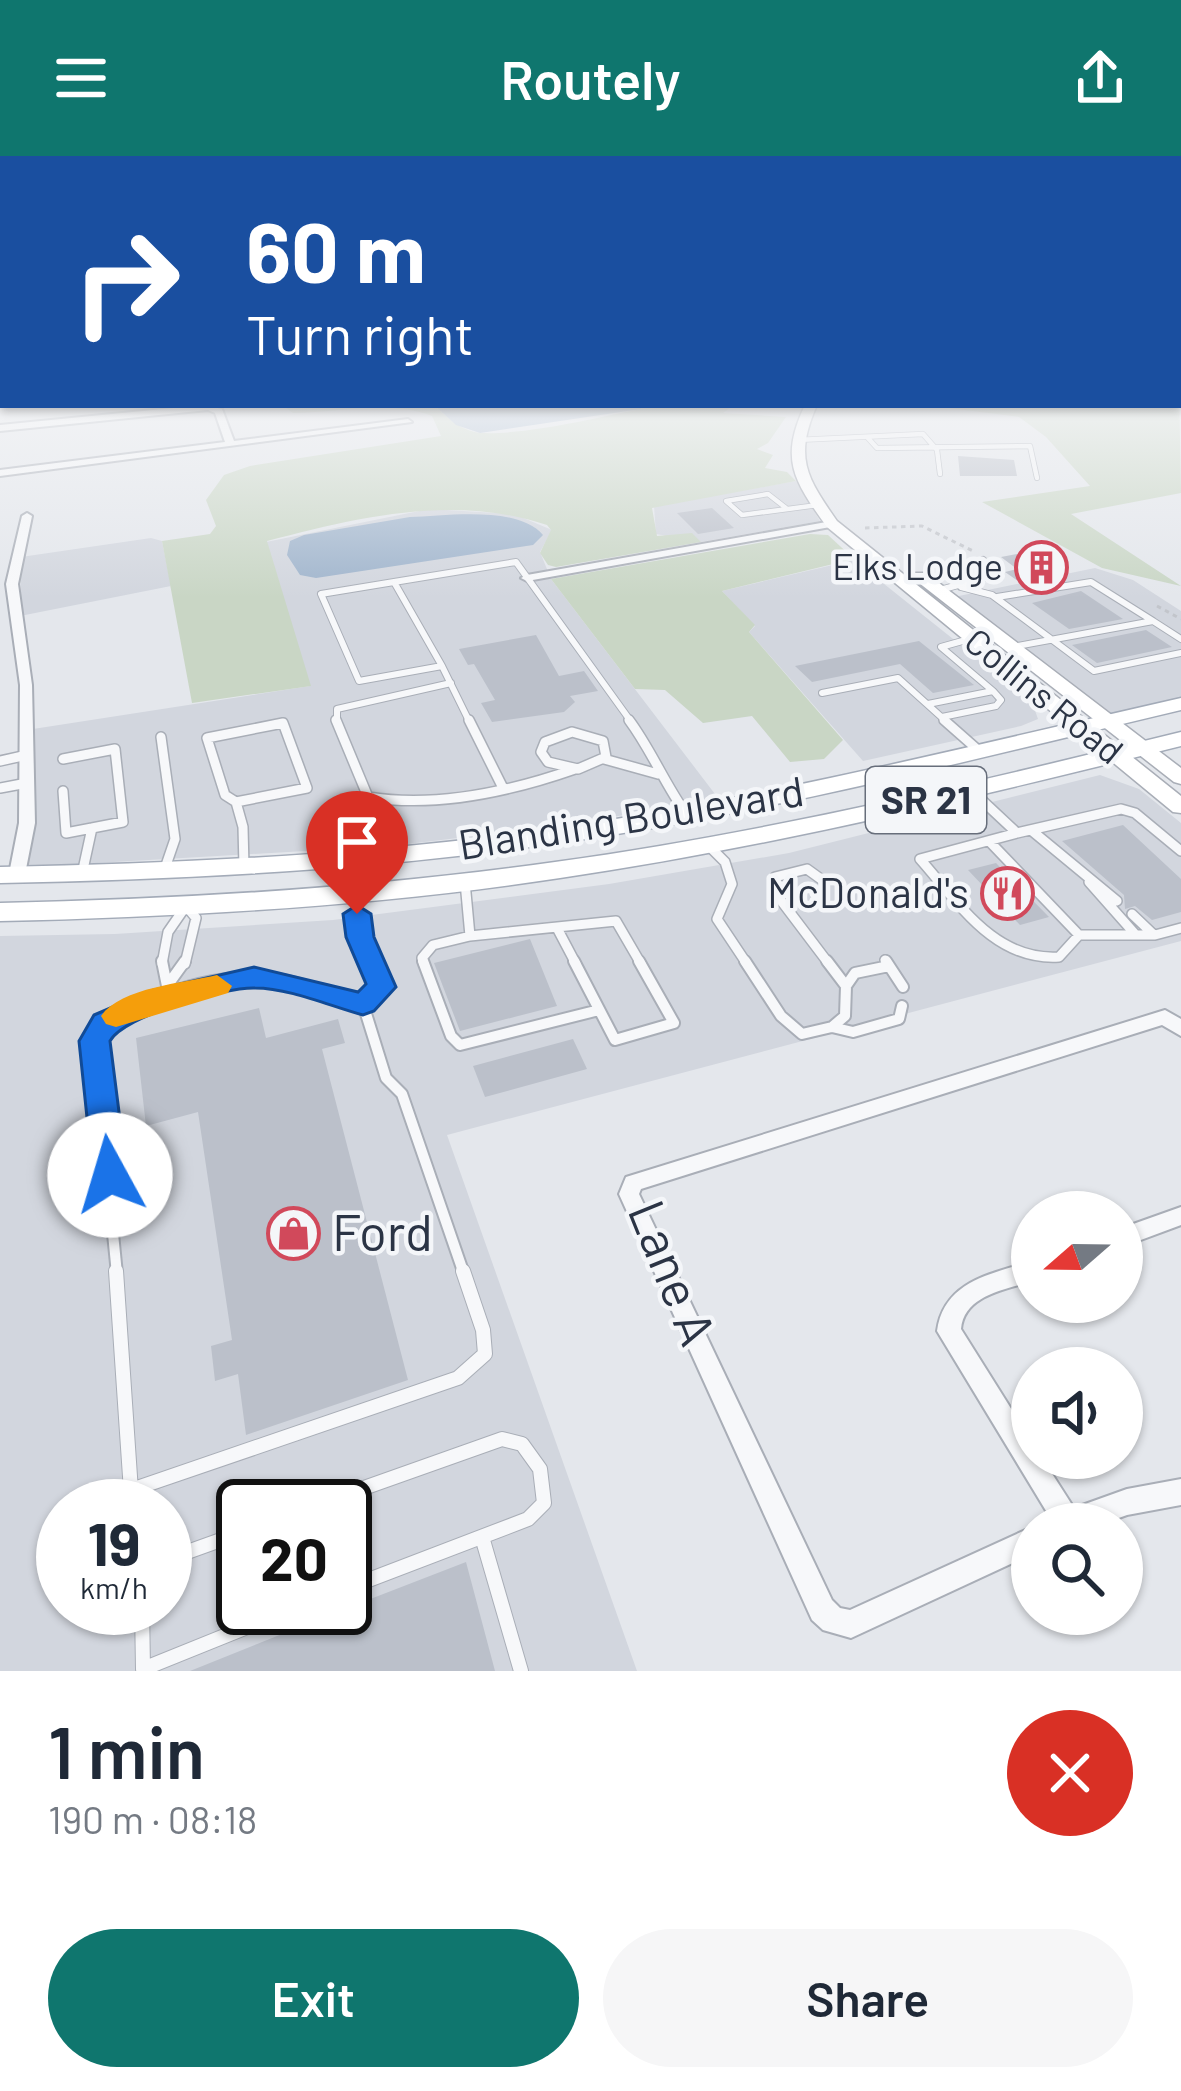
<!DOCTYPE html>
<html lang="en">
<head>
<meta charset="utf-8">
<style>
	body { margin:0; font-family:Barlow,sans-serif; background:#f6f6f7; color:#1f2937; height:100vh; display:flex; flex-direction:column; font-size:45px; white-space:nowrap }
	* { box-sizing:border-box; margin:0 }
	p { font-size:39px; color:#747a83 }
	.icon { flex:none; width:66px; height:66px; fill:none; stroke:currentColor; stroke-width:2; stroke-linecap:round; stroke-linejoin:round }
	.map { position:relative; height:1515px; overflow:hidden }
	.sheet { display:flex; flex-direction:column; background:#fff; flex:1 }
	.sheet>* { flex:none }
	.banner { position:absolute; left:0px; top:0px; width:1182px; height:252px; box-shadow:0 3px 9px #0004; background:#1a4fa0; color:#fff; overflow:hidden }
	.needle { width:78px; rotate:250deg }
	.controls { position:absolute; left:1011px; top:1035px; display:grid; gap:24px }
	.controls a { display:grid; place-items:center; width:132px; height:132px; border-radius:50%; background:#fff; box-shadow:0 3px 9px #0004; font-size:60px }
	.speed { position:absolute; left:36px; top:1323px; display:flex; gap:24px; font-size:60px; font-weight:700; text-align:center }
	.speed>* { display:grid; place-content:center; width:156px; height:156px; border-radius:50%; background:#fff; box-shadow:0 3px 9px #0004; line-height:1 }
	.speed small { font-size:30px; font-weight:400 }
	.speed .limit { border:6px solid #111; border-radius:18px; background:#fff; color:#111 }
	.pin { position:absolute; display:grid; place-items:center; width:102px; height:102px; color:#fff; margin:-123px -51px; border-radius:50% 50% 50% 0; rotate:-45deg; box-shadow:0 0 12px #0007 }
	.pin .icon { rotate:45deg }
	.me { position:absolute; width:132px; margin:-66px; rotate:354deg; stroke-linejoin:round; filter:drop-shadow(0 0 9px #0008) }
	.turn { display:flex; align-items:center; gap:42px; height:252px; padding:0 48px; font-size:54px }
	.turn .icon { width:156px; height:156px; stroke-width:2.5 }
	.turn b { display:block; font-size:84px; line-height:102px }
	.round { display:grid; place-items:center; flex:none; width:126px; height:126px; border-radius:63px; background:#f6f6f7 }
	.head { display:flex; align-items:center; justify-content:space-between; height:204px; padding:0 48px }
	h1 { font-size:72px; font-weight:600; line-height:90px }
	.cta { display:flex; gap:24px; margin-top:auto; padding:24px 48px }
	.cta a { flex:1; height:138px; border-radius:72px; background:#0f766e; color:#fff; font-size:48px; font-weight:600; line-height:138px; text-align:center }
	.cta a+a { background:#f6f6f7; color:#1f2937 }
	header { display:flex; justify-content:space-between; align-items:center; height:156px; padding:0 48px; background:#0f766e; color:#fff; font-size:54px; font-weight:600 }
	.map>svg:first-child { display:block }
	.built { fill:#d2d6de; fill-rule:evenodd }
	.green { fill:#c9d6c5 }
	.water { fill:#9fb4cc }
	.building { fill:#bbc0ca }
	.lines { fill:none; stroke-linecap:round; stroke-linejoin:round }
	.lane-far4-casing { stroke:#a9aeb7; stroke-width:6 }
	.lane-far3-casing { stroke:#a9aeb7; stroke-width:8 }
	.lane-far2-casing { stroke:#a9aeb7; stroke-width:12 }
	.lane-far1-casing { stroke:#a9aeb7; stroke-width:14 }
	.lane-casing { stroke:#a9aeb7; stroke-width:16 }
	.street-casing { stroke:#a9aeb7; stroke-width:4 }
	.secondary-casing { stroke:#a9aeb7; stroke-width:3 }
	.primary-casing { stroke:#a3abb8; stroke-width:3 }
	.path { stroke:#c2c5cb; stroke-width:3; stroke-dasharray:4.5 4.5; stroke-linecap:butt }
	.lane-far4 { stroke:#f7f8fa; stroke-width:4.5 }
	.lane-far3 { stroke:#f7f8fa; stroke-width:6 }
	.lane-far2 { stroke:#f7f8fa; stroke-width:9 }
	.lane-far1 { stroke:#f7f8fa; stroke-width:10 }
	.lane { stroke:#f7f8fa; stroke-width:14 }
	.street { fill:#f7f8fa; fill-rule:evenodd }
	.secondary { fill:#fff; fill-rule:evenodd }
	.primary { fill:#fff; fill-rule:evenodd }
	.route { fill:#1a73e8; stroke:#114b97; stroke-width:3 }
	.slow { fill:#f59e0b }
	.labels { text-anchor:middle; stroke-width:9; stroke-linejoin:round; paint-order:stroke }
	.far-poi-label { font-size:36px; fill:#2b3445; stroke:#f4f6f9; text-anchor:end }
	.far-street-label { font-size:36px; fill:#2b3445; stroke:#f4f6f9 }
	.shield { fill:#f4f6f9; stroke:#676e7b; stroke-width:3 }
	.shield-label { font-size:39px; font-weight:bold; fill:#2b3445 }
	.street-label { font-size:42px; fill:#2b3445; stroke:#f4f6f9 }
	.poi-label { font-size:42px; fill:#2b3445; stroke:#f4f6f9; text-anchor:end }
	.near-poi-label { font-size:51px; fill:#2b3445; stroke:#f4f6f9; text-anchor:start }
	.near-street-label { font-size:51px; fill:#2b3445; stroke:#f4f6f9 }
</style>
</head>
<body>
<header><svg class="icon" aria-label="menu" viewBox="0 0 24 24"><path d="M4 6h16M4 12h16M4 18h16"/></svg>Routely<svg class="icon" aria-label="share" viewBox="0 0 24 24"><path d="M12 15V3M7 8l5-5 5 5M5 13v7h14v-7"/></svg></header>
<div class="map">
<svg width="1181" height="1515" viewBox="0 0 1181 1515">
	<rect width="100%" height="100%" fill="#e4e7ec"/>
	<path class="built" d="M796 325 820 365 701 386 656 378 654 350Z
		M429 353 514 358 552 374 540 396 551 423 718 642 574 668 391 690 28 711 34 673 33 573 310 530 266 386Z
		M151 382 162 385 171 430 20 460 21 401Z
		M854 404 1032 546 1038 563 1021 570 863 605 749 476 755 470 722 435Z
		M1095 412 1133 424 1181 455V542L1107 559 954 441Z
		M1100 619 1139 633 1181 667V785L447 979 637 1515H0V780L115 778 333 764 609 728 789 697ZM63 1350H165V1452H63ZM243 1350H345V1452H243Z"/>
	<path class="green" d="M1179 230 1181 337 1071 358 1181 430 1102 412 982 346 1090 330 1046 281 1019 261 925 249H1179Z
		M282 249H434C448 262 461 275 481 277 525 279 596 262 640 253L638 249H734L723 257 786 261 768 287 757 293 773 299 765 312 787 316 796 325 652 352 657 380 692 377 701 386 556 411 548 409 540 397 551 374 547 369C453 338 360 361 267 385L311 530 192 547 162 385 210 378 216 370 206 344 224 319 250 310 441 280 432 260C388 243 339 257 293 257Z
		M810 378 828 379 854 403 722 435 755 469 749 476 843 584 824 603 790 606 752 560 703 567 665 534 635 533 551 423Z"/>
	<path class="water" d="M434 249H638L641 253 480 277 456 269Z
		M410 361C446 360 517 349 543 379L533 389 316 422 300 419 287 399 290 385 304 379Z"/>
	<path class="building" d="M958 300 1014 304 1017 320H960Z
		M712 352 734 372 698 378 677 357Z
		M1038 394 1066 413 1054 418 1062 423 1024 429 1005 416 1017 413 1001 401Z
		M1081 435 1123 463 1069 473 1032 447Z
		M1146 474 1172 491 1097 507 1072 489Z
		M536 479 559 520 584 515 598 535 570 540 575 546 564 556 492 566 481 547 495 544 474 508 468 509 459 493Z
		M919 485 974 529 933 537 900 508 812 526 795 510Z
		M1123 669 1181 723V756L1152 764 1135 750 1125 753 1124 739 1062 685Z
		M996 707 1049 761 1020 769 968 714Z
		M530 783 557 850 460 875 434 807Z
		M259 852 266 882 338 863 345 887 322 893 408 1224 246 1279 238 1218 215 1225 211 1190 232 1184 198 956 146 970 136 882Z
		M573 883 587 913 485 941 473 910Z
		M466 1406 495 1515H190L292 1474 291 1465 300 1452H328L329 1459Z"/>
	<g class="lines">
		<defs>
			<path id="lane-far4" d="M867 281 877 292 1030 290 1037 322
				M797 284 923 278 937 294 940 318
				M786 352 768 338 726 345 742 359 818 349"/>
			<path id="lane-far3" d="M394 426 442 510 359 525 321 438Z
				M394 426 516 406 632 567
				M961 431 992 439 1094 515 1181 497
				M940 434 998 418 983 404
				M997 441 1091 426 1153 465
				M973 482 941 491 993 535
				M1012 491 1153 465 1181 483
				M442 510 470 567
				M822 537 898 522 948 567
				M928 548 993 535 1001 544 996 550 942 561
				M337 567V553L451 527"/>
			<path id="lane-far2" d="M336 564 368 641C435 652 512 635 575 613
				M469 564 503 632
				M629 564C652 595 664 627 687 659
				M944 564 978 594
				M283 567 307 632 236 646 225 639 207 582Z
				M572 576 603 585 606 601 578 613 548 606 541 596 545 586Z
				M161 581 175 683 164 715
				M63 603 115 593 123 666 92 672
				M604 603 658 618
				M0 605 27 599
				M0 632 27 627
				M971 634 1017 677 920 703C959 747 994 805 1059 801L1079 779 989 685
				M63 635 66 677 92 672 82 718
				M236 646 243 671 244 711
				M1031 674 1117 745
				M1017 677 1121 653 1135 657 1181 695
				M708 689 725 706 732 728 717 763 747 808
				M465 726 470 780 616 765 641 808
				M825 726 807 713 775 721 773 734 829 808
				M1089 726 1135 778
				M357 738V771L372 808
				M1132 758 1154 779
				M557 772 576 808
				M1079 779H1155L1181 772
				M885 804 888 808
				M162 808 168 776 186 750 196 762 185 808
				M424 808 422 802 433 789 470 780"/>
			<path id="lane-far1" d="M162 805 167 830 185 805
				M423 805 451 880 460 889 599 854
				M574 805 615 884 674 867 639 805
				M745 805 781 860 802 878 832 871 845 860 846 830 855 817 889 810
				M827 805 846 830
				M886 805 903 831
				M363 848 386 922 402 938 464 1118
				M832 871 853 876 899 863 902 850
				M117 1118 94 885C124 844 205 821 255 821 291 821 328 838 363 848L381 831 371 805"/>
			<path id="lane" d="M116 1115 132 1350
				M131 1334 458 1222 485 1198 483 1174 463 1115
				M313 1350 502 1283 522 1288 540 1313 544 1347 528 1363 345 1433
				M482 1381 521 1515
				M165 1404 243 1376
				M142 1452 143 1513 289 1454"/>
			<path id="street" d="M204 249 222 253 234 285 408 263 412 266 0 320V314L225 286 215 257 208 254 0 275V269Z
				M27 357 32 360 18 428 32 529 35 667 25 718 17 723 9 718 19 667 20 529 6 428 22 360Z
				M832 365 836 366V370L527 425 521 422 527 419Z
				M1165 854 1181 863V880L1162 869 641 1033 639 1038 832 1444 840 1452 850 1454 1032 1371V1398L851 1482 823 1474 812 1464 619 1038 626 1021Z
				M1181 1051V1069L1122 1091V1072Z
				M1032 1105V1125C1005 1134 964 1139 961 1173L1032 1286V1302H1042L1074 1352 1127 1333 1181 1323V1349L1127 1359 1102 1368H1054L937 1175C944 1125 991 1118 1032 1105Z"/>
			<path id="secondary" d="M805 249H817C794 301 806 321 837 365L1181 640V657L1173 656 827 371C794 325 779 304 805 249Z
				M914 417H926L1181 612V628L1174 626 914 423Z"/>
			<path id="primary" d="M1181 542V554C990 599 799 649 605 680 405 712 203 723 0 727V711C204 707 408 697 610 664 802 633 991 585 1181 542Z
				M1181 576V590C976 641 770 691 560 722 375 750 187 761 0 765V747C186 743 371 732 555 706 766 677 974 627 1181 576Z"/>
		</defs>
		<use href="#lane-far4" class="lane-far4-casing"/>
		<use href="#lane-far3" class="lane-far3-casing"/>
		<use href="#lane-far2" class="lane-far2-casing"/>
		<use href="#lane-far1" class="lane-far1-casing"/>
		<use href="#lane" class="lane-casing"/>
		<use href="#street" class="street-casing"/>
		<use href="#secondary" class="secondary-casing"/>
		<use href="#primary" class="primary-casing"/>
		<path class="path" d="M865 372 922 370 973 395
			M1157 450 1181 463"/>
		<use href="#lane-far4" class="lane-far4"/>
		<use href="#lane-far3" class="lane-far3"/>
		<use href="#lane-far2" class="lane-far2"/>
		<use href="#lane-far1" class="lane-far1"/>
		<use href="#lane" class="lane"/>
		<use href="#street" class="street"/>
		<use href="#secondary" class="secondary"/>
		<use href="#primary" class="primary"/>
	</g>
	<linearGradient id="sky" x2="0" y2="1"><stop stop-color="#8bb4dd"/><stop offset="0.52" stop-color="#f3f4f6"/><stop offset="1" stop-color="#f3f4f6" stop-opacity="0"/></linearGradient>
	<rect width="1181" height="442" fill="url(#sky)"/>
	<path class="route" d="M357 749 371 758 374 781 396 831 374 855 363 859C330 850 289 832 255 832 224 831 124 860 110 885L127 1019 122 1029 110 1033 98 1029 93 1019 79 885 94 859 150 835 254 811 358 836 366 828 346 781 343 758Z"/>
	<path class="slow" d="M217 819 232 830 228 837 116 871 106 868 101 860C121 831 185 827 217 819Z"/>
	<defs>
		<symbol id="building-ring" viewBox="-11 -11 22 22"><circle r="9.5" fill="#f4f6f9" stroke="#d1495b" stroke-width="1.5"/><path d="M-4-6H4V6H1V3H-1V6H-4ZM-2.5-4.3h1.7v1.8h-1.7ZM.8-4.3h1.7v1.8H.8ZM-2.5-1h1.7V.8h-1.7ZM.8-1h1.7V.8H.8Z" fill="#d1495b"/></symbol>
		<symbol id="restaurant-ring" viewBox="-11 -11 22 22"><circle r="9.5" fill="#f4f6f9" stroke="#d1495b" stroke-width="1.5"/><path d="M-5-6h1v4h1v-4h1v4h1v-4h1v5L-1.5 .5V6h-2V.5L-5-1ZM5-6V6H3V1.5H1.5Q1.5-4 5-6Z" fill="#d1495b"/></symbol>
		<symbol id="shop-ring" viewBox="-11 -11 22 22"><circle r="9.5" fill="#f4f6f9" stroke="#d1495b" stroke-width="1.5"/><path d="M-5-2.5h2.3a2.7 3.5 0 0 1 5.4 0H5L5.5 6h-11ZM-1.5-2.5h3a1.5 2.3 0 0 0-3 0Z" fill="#d1495b"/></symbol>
	</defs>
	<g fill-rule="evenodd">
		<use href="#building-ring" x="1012" y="382" width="59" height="59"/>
		<use href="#restaurant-ring" x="978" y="708" width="59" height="59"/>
		<use href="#shop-ring" x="264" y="1048" width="59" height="59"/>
	</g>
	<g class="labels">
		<g class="far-poi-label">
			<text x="1003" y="424">Elks Lodge</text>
		</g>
		<g class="far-street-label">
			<text transform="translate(1044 540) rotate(39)" y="13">Collins Road</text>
		</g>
		<rect class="shield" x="866" y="611" width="120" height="66" rx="9"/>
		<g class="shield-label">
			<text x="926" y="658">SR 21</text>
		</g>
		<g class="street-label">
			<text transform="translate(631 662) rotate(-9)" y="15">Blanding Boulevard</text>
		</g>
		<g class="poi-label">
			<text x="969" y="752">McDonald's</text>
		</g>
		<g class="near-poi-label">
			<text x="332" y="1095">Ford</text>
		</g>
		<g class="near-street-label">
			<text transform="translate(672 1117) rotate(68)" y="18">Lane A</text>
		</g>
	</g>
</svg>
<div class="controls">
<a><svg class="needle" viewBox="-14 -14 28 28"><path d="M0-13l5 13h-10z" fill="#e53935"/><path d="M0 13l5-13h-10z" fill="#747a83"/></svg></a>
<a><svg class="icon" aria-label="sound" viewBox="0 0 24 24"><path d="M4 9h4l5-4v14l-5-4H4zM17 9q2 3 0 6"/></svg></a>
<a><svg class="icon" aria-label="search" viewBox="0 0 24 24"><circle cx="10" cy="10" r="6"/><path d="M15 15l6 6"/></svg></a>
</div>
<div class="speed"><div>19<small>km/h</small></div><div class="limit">20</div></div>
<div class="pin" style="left:357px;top:758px;background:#d93025"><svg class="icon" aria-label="arrive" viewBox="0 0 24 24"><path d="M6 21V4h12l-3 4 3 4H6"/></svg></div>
<svg class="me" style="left:110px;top:1019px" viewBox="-20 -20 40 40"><circle r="19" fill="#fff"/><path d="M0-13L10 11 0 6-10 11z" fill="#1a73e8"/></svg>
<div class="banner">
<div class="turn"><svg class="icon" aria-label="right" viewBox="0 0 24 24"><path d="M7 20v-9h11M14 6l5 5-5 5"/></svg><div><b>60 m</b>Turn right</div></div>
</div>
</div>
<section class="sheet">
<div class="head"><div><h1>1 min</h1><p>190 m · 08:18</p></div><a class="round" style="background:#d93025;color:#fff"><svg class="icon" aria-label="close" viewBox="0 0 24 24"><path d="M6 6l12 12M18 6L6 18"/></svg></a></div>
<div class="cta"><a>Exit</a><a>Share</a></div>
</section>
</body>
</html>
